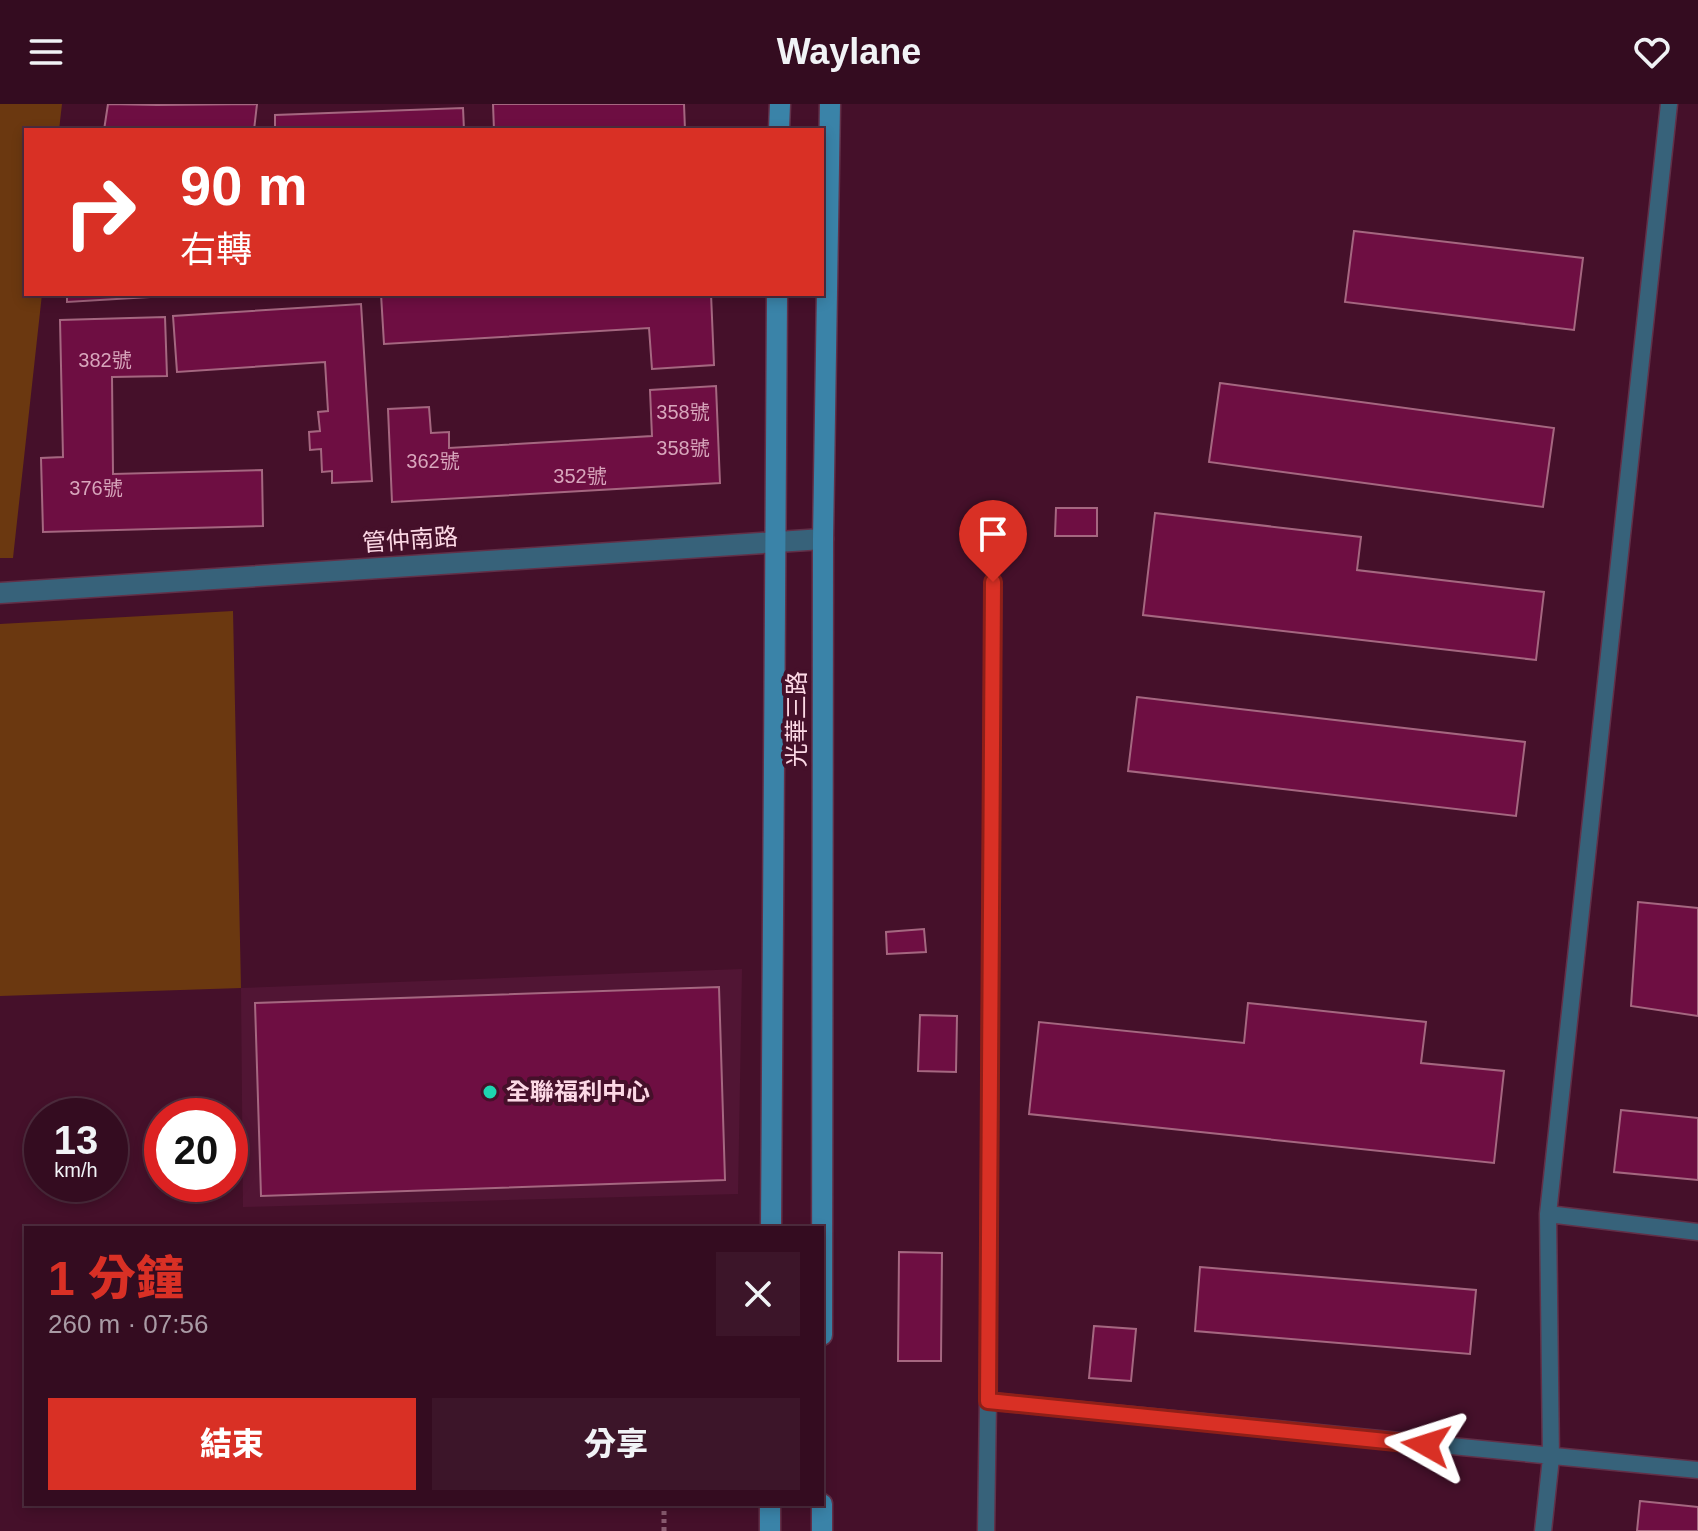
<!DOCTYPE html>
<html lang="zh-TW">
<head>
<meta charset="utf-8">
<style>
	body { margin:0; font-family:Arial,"Noto Sans TC",sans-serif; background:#3c1529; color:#f1f3f6; height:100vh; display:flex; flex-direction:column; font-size:30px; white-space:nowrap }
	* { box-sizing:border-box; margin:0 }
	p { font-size:26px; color:#a99ba5 }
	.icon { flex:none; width:44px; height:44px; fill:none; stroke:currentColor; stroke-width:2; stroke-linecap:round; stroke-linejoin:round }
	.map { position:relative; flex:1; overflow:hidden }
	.sheet { position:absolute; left:24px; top:1122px; width:800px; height:280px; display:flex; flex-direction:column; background:#340c20; border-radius:0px; box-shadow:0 4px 12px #0003,0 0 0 2px #4e2c3e }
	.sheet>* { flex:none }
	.banner { position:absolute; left:24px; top:24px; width:800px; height:168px; border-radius:0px; box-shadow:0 4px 12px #0003,0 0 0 2px #4e2c3e; background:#d93025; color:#fff; overflow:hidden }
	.speed { position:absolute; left:24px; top:994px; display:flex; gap:16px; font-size:40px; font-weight:700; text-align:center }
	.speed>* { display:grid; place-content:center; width:104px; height:104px; border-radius:50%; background:#340c20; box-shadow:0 4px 12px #0003,0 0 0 2px #4e2c3e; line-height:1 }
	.speed small { font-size:20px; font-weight:400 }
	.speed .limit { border:12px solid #d22; background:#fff; color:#111 }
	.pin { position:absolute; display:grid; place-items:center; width:68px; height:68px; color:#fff; margin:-82px -34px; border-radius:50% 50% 50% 0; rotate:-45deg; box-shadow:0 0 8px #0007 }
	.pin .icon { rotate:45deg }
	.me { position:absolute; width:88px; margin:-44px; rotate:276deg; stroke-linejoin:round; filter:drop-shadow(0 0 6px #0008) }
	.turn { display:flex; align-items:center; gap:28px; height:168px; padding:0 24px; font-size:36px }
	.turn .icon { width:104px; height:104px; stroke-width:2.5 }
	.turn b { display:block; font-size:56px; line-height:68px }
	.round { display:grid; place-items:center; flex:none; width:84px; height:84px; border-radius:0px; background:#3c1529 }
	.headline { display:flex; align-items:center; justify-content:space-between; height:136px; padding:0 24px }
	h1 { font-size:48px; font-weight:800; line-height:60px; color:#d93025 }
	.cta { display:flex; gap:16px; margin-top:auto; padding:16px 24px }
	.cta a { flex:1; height:92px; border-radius:0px; background:#d93025; color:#fff; font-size:32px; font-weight:800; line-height:92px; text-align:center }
	.cta a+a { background:#3c1529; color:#f1f3f6 }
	header { display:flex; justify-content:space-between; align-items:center; height:104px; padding:0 24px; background:#340c20; font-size:36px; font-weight:800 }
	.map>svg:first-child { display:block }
	.built { fill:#511534 }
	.green { fill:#6b3810 }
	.building { fill:#6e0e42; stroke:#a56780; stroke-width:2 }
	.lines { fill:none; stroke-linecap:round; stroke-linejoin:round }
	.lane-casing { stroke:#623048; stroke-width:19 }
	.street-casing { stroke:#623048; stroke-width:23 }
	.secondary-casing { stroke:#623048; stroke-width:23 }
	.path { stroke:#895b70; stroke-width:5; stroke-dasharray:4 4; stroke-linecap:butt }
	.lane { stroke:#37627a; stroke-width:16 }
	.street { stroke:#37627a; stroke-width:20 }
	.secondary { stroke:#3a83a8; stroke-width:20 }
	.route-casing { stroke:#8d1f18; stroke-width:20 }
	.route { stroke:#d93025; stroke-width:14 }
	.poi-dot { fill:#1ed5b1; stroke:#45102a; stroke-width:3 }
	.labels { text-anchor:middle; stroke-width:8; stroke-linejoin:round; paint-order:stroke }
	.number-label { font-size:20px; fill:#d8a6bc }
	.street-label { font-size:24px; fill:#fcd8e5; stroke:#45102a }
	.poi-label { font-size:24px; font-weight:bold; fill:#fcd8e5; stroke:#45102a; text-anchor:start }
</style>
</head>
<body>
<header><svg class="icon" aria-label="menu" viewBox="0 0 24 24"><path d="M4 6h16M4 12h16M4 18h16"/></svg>Waylane<svg class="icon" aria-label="heart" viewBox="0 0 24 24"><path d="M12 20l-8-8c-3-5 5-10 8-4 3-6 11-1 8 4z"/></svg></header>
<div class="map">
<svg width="1698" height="1427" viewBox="0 0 1698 1427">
	<rect width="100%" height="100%" fill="#45102a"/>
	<path class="built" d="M742 865 738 1090 243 1103 241 884Z"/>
	<path class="green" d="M0 0H62L59 26H26V190H42L13 454H0Z
		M233 507 241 884 0 892V520Z"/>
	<path class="building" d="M108 0 157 1 257 0 254 26H104Z
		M493 0H684L685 26H494Z
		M463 4 464 26H275V11Z
		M1354 127 1583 154 1574 226 1345 198Z
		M67 190H166V192L67 198Z
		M381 190H711L714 261 652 265 649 224 384 240Z
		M361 200 372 377 332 379V367L322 368 321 345 310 346 309 328 320 327 318 308 328 307 325 258 177 268 173 212Z
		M165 213 167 272 112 273 113 370 262 366 263 422 43 428 41 354 63 353 60 216Z
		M1220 279 1554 324 1543 403 1209 358Z
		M716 282 720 379 392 398 388 305 429 303 431 329 449 328V344L652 332 650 286Z
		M1056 404H1097V432H1055Z
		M1155 409 1361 433 1357 466 1544 488 1536 556 1143 511Z
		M1137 593 1525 638 1516 712 1128 667Z
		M1638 798 1698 804V912L1631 902Z
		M924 825 926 848 887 850 886 828Z
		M719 883 725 1076 261 1092 255 899Z
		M1248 899 1426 918 1421 959 1504 967 1494 1059 1029 1010 1039 918 1244 939Z
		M920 911 957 912 956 968 918 967Z
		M1621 1006 1698 1014V1076L1614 1068Z
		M899 1148 942 1149 941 1257H898Z
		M1200 1163 1476 1186 1470 1250 1195 1227Z
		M1094 1222 1136 1225 1131 1277 1089 1274Z
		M1640 1397 1698 1403V1427H1637Z"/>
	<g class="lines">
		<defs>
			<path id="lane" d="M1548 1110 1698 1128
				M988 1297 993 478
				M986 1427 988 1297 1698 1366
				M1543 1427 1551 1354 1548 1110 1669 0"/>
			<path id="street" d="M0 489 823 435"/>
			<path id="secondary" d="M779 26 780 0
				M771 1124 777 190
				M822 1231 823 435 830 0
				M770 1427V1400
				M822 1427V1400"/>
		</defs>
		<use href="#lane" class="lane-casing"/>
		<use href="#street" class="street-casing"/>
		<use href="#secondary" class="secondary-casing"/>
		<path class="path" d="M664 1427V1400"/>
		<use href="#lane" class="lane"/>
		<use href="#street" class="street"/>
		<use href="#secondary" class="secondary"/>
	</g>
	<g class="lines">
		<defs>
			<path id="route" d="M993 478 988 1297 1426 1341"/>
		</defs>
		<use href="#route" class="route-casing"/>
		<use href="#route" class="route"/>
	</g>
	<circle class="poi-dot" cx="490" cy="988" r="8"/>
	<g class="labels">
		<g class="number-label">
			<text x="105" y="263">382號</text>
			<text x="683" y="315">358號</text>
			<text x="683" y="351">358號</text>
			<text x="433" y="364">362號</text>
			<text x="580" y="379">352號</text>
			<text x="96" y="391">376號</text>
		</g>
		<g class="street-label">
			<text transform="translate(410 436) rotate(-4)" y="8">管仲南路</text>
			<text transform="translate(797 615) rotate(-90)" y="8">光華三路</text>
		</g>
		<g class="poi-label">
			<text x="506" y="996">全聯福利中心</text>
		</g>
	</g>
</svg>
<div class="speed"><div>13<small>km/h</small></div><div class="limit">20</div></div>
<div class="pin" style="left:993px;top:478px;background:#d93025"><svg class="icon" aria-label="arrive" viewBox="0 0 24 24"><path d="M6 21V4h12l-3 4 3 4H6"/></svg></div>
<svg class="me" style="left:1426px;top:1341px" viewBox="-20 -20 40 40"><path d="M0-17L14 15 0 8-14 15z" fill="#d93025" stroke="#fff" stroke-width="4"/></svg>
<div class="banner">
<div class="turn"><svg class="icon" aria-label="right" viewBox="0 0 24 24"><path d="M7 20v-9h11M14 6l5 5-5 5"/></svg><div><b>90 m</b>右轉</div></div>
</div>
<section class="sheet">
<div class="headline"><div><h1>1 分鐘</h1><p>260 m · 07:56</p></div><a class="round"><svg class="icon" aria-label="close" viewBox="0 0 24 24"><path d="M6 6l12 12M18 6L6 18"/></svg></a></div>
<div class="cta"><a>結束</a><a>分享</a></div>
</section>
</div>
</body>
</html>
